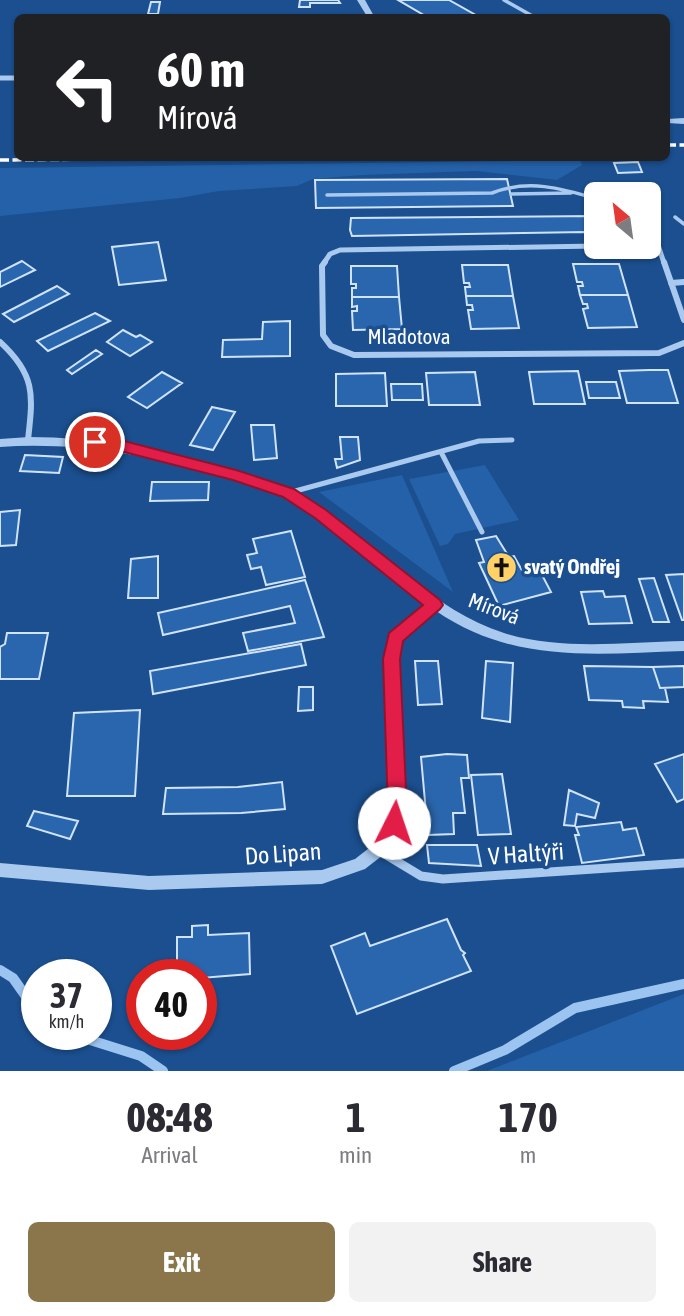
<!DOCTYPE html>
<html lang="en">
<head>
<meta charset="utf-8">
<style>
	body { margin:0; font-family:"Asap Condensed",sans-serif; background:#f2f2f3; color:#2b2b33; height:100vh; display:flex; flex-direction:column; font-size:26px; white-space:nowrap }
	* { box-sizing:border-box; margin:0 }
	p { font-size:23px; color:#7c7c81 }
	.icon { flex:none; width:38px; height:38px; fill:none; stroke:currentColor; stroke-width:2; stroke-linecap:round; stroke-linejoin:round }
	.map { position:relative; height:1071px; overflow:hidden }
	.drawer { display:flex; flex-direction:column; background:#fff; flex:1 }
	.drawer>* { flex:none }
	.banner { position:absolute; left:14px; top:14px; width:656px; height:147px; border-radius:10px; box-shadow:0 2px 5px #0004; background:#202124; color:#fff; overflow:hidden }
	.needle { width:46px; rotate:331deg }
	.tools { position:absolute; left:584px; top:182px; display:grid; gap:14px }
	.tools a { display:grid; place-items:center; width:77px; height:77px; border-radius:10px; background:#fff; box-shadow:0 2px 5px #0004; font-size:35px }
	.speed { position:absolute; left:21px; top:959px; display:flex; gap:14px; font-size:35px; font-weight:700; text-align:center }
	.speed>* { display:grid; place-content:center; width:91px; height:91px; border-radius:50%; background:#fff; box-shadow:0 2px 5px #0004; line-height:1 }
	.speed small { font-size:18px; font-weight:400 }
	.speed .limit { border:10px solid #d22; background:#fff; color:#111 }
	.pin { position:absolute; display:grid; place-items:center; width:60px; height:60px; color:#fff; margin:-30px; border:4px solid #fff; border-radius:50%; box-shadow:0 2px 7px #0007 }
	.me { position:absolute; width:77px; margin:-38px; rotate:4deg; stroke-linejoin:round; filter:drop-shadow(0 0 5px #0008) }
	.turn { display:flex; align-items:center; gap:24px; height:147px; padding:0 28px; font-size:32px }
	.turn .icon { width:91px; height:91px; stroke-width:2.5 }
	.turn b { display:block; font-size:49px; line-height:60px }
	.eta { display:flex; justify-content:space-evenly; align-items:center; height:119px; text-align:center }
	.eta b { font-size:42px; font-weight:700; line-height:49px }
	.cta { display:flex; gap:14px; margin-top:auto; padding:14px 28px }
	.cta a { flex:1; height:80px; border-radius:10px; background:#8a764a; color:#fff; font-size:28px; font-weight:700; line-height:80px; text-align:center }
	.cta a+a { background:#f2f2f3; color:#2b2b33 }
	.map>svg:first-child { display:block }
	.green { fill:#2461a8 }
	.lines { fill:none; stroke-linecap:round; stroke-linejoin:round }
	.stream { stroke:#9cc4f0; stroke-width:10 }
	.building { fill:#2a66ad; stroke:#cfe3fa; stroke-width:2 }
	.service-far1 { stroke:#a9c9ee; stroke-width:3.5 }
	.service { stroke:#a9c9ee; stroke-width:5 }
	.minor-far2 { stroke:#a9c9ee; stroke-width:5 }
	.minor-far1 { stroke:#a9c9ee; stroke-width:6 }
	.minor { stroke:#a9c9ee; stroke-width:9 }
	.tertiary { fill:#a9c9ee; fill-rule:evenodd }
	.rail { stroke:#fff; stroke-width:3.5; stroke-dasharray:9 3.5; stroke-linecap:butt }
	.route { fill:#e11d48; stroke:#92132f; stroke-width:2 }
	.labels { text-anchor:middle; stroke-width:7; stroke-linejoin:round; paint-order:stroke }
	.street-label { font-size:21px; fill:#fff; stroke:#1b4f8f }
	.poi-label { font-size:21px; font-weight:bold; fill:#fff; stroke:#1b4f8f; text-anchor:start }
	.near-street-label { font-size:24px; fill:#fff; stroke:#1b4f8f }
</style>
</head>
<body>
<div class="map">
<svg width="684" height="1071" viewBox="0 0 684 1071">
	<rect width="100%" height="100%" fill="#1b4f8f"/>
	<path class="green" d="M580 160 582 165 557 180 476 171 362 175 313 179 297 186 219 191 180 198 0 216V168Z
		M485 465 519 520 455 534 448 544 440 546 409 479Z
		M402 475 453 592 319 492Z
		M684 994V1071H487Z"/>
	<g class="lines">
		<path class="stream" d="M0 970 13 978 37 1012
			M71 1034 141 1056 163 1071
			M454 1071 505 1050 575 1008 684 984"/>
	</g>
	<path class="building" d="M300 0H338L340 3H310V7H299Z
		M398 0H449L481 18H429Z
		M151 2H160L158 14H148Z
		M638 162 642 172 618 173 614 163Z
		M507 179 513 206 316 208 315 180Z
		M597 216V234H586L585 232 352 236 350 230 351 218Z
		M158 242 166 280 119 285 112 247Z
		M22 261 35 270 0 287V272Z
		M573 264H619L628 295H580L578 286H583L582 282H577Z
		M462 265H508L513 296H466L465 287H470L469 283H464Z
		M351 266H397L399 297H352V288H356V284H351Z
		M57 286 69 294 14 322 3 314Z
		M580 295H628L637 327 588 328 583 309 588 308 587 304H583Z
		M466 296H513L519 328 471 329 468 310H473L472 305H467Z
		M352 297H399L402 329 353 330 352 311H357V306L352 307Z
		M95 313 110 321 48 351 37 341Z
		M290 321V356L222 357 223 340 262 339 263 322Z
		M123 330 136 337 140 335 152 342 130 356 107 342Z
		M96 350 102 354 72 374 67 370Z
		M649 370H668L678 403H627L619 371Z
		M578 371 585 404H534L529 372Z
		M162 372 182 383 147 408 128 397Z
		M475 372 480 405H429L426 373Z
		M385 373 387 406H336V374Z
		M586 382H616L620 398H589Z
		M391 384H422L423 400H392Z
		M212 407 235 412 213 450 190 445Z
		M251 425H274L277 458 254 460Z
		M340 437H358L360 460 337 468 335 459H342Z
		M25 455 63 457 59 473 20 471Z
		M152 482H209L208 500 150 501Z
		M20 510 16 545 0 546V512Z
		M291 531 305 577 266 585 261 567 251 569 247 555 257 553 253 539Z
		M496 536 509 557 514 556 524 574 540 571 551 592 499 606 479 563 484 562 476 540Z
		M158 556V598H128L131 559Z
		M684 574V620H682L666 575Z
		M654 578 669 622H653L639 579Z
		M305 580 324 637 248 651 243 633 295 623 290 606 163 635 158 613Z
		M603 591 605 597 625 596 632 623 589 624 581 592Z
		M7 633H48L39 679H0V647L5 644Z
		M301 644 306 665 153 694 150 671Z
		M415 661H438L442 704 418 705Z
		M486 661 513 663 510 722 482 718Z
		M584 666 653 667 660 688H665L668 702 643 701 644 708 623 707 622 701 589 700Z
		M684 666V687L660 688 653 667Z
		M299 687H313V710L298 711Z
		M140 710 135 796H67L74 713Z
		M447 754 467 755 469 778H461L465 813H453L454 834 428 835 421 757Z
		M684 754V799L677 802 655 764Z
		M502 774 511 834 478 835 471 775Z
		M282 782 285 809 241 813 163 814 166 788 238 787Z
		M569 790 599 803 595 818 577 814 575 826 564 825Z
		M34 811 78 821 70 839 27 826Z
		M621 822 623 830 636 828 644 855 582 863 575 835H579L576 827Z
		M427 845H477L481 866 429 863Z
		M447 919 461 950 465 953 463 955 471 971 357 1014 331 946 365 933 370 946Z
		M208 925V935L249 933 250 974 201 978V975H177V937H192V926Z"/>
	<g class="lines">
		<path class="service-far1" d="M504 0 536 18
			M511 194 571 193
			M327 195 492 193C528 179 561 188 597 199
			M675 217 684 224
			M649 225 658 245"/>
		<path class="service" d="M441 452 482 532
			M288 493 479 441 512 440"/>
		<path class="minor-far2" d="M0 78H18
			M649 245H658L664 263
			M324 263 330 254 340 250 597 246"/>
		<path class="minor-far1" d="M325 262 322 266 323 335 331 346 354 355 659 353 684 343
			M664 262 684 320
			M671 283 684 282
			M0 342C36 375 33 395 28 440"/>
		<path class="minor" d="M378 850 421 876 443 879 684 863"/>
		<path class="tertiary" d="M357 0H365L375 18H368Z
			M684 118V124L667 123V119Z
			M29 437C94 437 155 450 217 466 248 474 280 481 307 498 374 541 427 608 504 633 561 651 626 642 684 641V651C594 654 514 664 436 611L401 640 398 659 404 811 394 839 383 855 365 869 322 884 149 890 0 877V863L149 876 322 870 355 859 373 845 383 831 390 811 384 659 390 634 426 604C382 574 345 535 300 505 274 487 241 480 211 472 139 454 74 442 0 447V439Z"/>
		<path class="rail" d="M667 145H684
			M0 160 217 158"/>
	</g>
	<path class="route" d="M95 437 124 441 236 470 294 489 326 510 440 600 443 605 440 609 403 641 400 659 407 811 401 829 394 831 388 829 385 823 388 811 383 659 389 633 423 605 315 518 283 497 233 480 124 452 90 446 88 442Z"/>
	<defs>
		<symbol id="church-disc" viewBox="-11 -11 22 22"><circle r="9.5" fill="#ffd166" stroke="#1b4f8f"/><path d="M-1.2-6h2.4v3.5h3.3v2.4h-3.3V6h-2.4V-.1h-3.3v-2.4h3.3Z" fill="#111"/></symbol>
	</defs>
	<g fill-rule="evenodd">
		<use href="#church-disc" x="484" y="550" width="35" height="35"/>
	</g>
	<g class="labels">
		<g class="street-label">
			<text x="409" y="344">Mladotova</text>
			<text transform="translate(494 609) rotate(21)" y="7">Mírová</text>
		</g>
		<g class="poi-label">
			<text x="524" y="574">svatý Ondřej</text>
		</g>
		<g class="near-street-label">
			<text transform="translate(283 854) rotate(-4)" y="8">Do Lipan</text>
			<text transform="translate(526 854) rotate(-4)" y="8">V Haltýři</text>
		</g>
	</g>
</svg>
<div class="tools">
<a><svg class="needle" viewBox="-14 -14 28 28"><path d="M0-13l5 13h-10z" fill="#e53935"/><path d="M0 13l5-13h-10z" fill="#7c7c81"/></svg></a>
</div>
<div class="speed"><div>37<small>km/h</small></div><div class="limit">40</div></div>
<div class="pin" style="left:95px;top:442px;background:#d93025"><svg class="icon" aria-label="arrive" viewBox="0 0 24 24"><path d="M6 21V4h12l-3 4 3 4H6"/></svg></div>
<svg class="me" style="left:394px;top:823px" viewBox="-20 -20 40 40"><circle r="19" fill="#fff"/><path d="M0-13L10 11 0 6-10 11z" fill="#e11d48"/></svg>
<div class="banner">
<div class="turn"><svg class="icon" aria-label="left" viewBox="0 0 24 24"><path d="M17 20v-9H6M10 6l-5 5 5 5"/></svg><div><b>60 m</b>Mírová</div></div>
</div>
</div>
<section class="drawer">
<div class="eta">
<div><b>08:48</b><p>Arrival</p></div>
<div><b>1</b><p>min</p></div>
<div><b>170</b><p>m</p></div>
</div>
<div class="cta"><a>Exit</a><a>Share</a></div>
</section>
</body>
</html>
